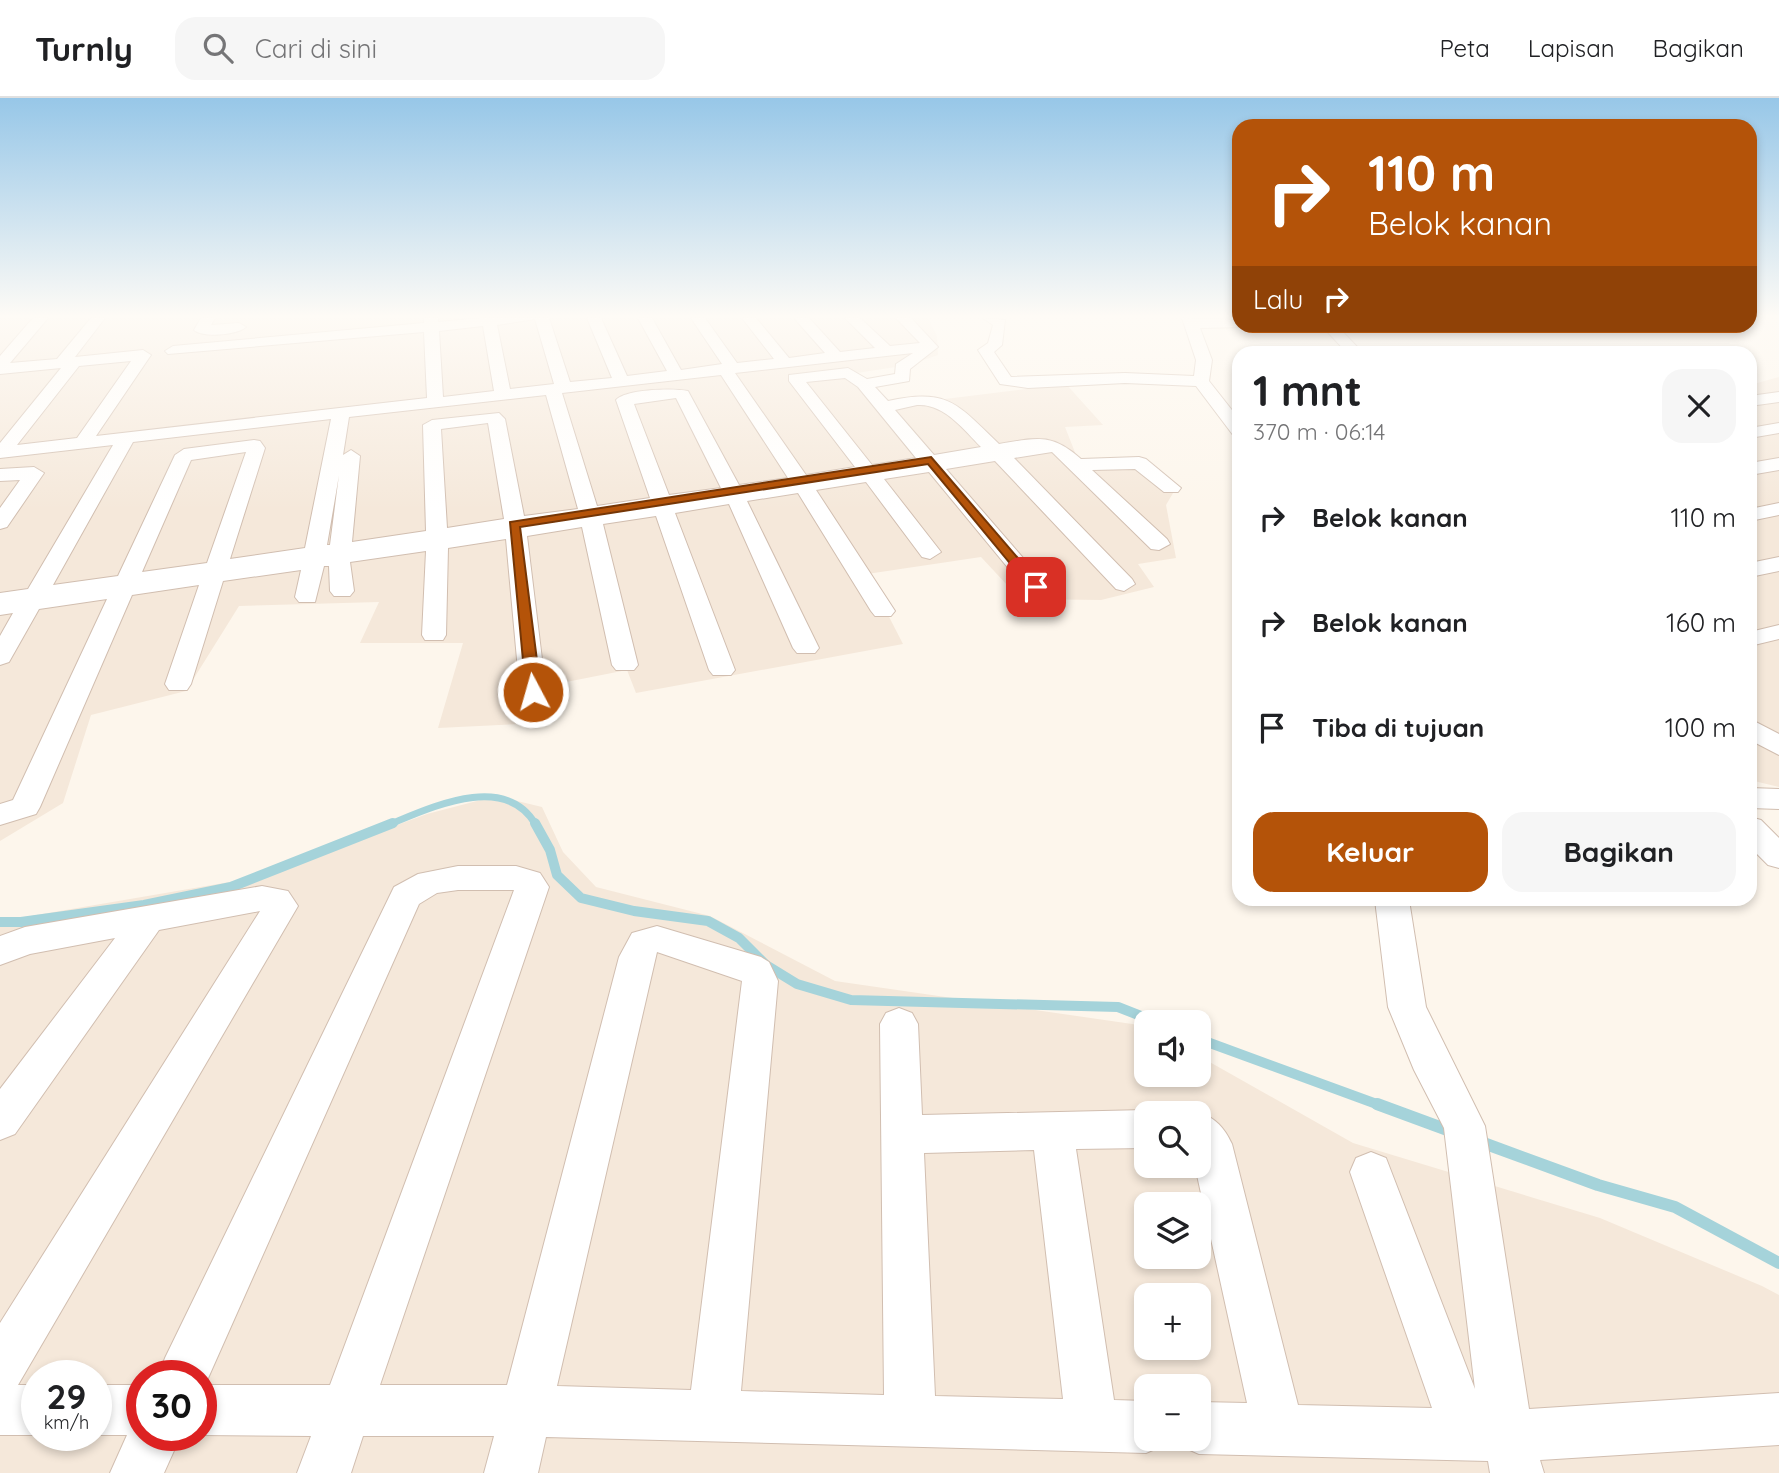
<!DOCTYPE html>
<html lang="id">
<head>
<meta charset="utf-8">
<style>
	body { margin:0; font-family:Quicksand,sans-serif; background:#f6f6f6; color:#202124; height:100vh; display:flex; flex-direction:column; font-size:26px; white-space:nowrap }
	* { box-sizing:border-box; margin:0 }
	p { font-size:23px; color:#757577 }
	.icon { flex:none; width:38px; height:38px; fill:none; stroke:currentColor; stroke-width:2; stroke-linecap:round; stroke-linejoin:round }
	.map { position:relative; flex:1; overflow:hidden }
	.side { position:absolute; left:1232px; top:248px; width:525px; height:560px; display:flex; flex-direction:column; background:#fff; border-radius:21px; box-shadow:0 4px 10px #0003 }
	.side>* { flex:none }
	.top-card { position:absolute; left:1232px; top:21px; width:525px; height:214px; border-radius:21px; box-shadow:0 4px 10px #0003; background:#b45309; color:#fff; overflow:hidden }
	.tools { position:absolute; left:1134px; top:912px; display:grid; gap:14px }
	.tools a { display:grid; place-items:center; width:77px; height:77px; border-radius:14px; background:#fff; box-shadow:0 4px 10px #0003; font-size:35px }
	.speed { position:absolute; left:21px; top:1262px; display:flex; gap:14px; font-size:35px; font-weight:700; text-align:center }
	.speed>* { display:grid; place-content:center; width:91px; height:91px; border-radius:50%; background:#fff; box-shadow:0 4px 10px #0003; line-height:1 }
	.speed small { font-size:18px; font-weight:400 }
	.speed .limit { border:10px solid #d22; background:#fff; color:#111 }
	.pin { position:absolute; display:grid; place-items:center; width:60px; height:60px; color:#fff; margin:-30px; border-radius:14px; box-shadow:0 4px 10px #0006 }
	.me { position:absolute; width:77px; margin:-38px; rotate:354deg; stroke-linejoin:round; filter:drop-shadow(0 0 5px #0008) }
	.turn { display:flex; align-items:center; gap:24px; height:147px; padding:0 21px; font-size:32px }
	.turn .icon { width:91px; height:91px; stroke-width:2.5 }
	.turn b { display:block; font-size:49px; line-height:60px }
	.then { display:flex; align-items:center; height:66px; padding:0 21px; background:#0003; gap:14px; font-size:26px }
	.round { display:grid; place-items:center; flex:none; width:74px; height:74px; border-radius:21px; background:#f6f6f6 }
	.overview { display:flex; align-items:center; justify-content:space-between; height:119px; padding:0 21px }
	h1 { font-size:42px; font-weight:700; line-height:52px }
	.cta { display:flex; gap:14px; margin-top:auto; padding:14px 21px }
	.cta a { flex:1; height:80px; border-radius:21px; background:#b45309; color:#fff; font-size:28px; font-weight:700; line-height:80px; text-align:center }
	.cta a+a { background:#f6f6f6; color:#202124 }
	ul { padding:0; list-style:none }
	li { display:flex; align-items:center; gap:21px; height:105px; padding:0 21px }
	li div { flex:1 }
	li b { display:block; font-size:26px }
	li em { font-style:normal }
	header { display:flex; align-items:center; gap:42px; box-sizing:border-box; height:98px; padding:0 35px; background:#fff; border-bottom:2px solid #e0e0e0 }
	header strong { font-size:33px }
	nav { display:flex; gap:38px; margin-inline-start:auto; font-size:24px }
	.search { width:490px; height:63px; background:#f6f6f6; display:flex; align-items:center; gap:18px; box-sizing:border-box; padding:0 24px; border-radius:21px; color:#757577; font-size:26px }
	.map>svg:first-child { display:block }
	.residential { fill:#f5e8da; fill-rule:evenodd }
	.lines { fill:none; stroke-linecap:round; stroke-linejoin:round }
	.stream-far2 { stroke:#a5d3da; stroke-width:7 }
	.stream-far1 { stroke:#a5d3da; stroke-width:10 }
	.stream { stroke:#a5d3da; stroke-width:12 }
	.minor-casing { stroke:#d1beb0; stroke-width:2 }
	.minor { fill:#fff; fill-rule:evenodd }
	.route { fill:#b45309; stroke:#753606; stroke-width:2 }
</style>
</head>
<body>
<header>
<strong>Turnly</strong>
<div class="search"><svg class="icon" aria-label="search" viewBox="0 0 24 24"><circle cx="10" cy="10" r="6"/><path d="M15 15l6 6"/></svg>Cari di sini</div>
<nav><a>Peta</a><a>Lapisan</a><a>Bagikan</a></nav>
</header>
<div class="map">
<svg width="1779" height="1375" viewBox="0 0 1779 1375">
	<rect width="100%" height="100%" fill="#fdf6ec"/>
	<path class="residential" d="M0 220H928L937 238 938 257 909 267 850 276 880 309 1066 286 1103 327 1065 329 1078 362 1140 365 1176 390 1166 407 1176 460 1138 466 1154 489 1101 502 1020 501 981 459 867 476 903 546 636 595 627 572 551 587 541 625 438 630 463 545H360L379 504 239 508 186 593 91 617 63 705 0 743Z
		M1779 279V689L1750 682V287Z
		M496 698 542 709 563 754 596 789 710 818 835 883 1146 928V976H1199V958L1353 1045 1600 1120 1762 1188 1779 1197V1375H0V821H13L253 780 427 716ZM1146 1015H1199V1068H1146ZM1146 1106H1199V1158H1146ZM1146 1197H1199V1250H1146ZM37 1278H96V1337H37ZM142 1278H201V1337H142ZM1146 1288H1199V1340H1146Z"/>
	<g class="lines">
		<path class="stream-far2" d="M388 727C430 710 505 673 536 727"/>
		<path class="stream-far1" d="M535 725 550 752 557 777 581 800 634 813 708 823 739 840 766 867 797 886 851 902 1118 909 1156 924
			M0 824H21L144 807 231 789 393 725
			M1199 941 1382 1008"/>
		<path class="stream" d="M1377 1006 1453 1034
			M1478 1043 1598 1087 1675 1109 1779 1165"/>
		<defs>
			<path id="minor" d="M33 220H48L10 265 57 261 91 220H105L75 259 143 252 151 257 96 338 427 300 424 234 168 256 165 253 173 248 424 225V220H438V224L482 220H549L570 284 612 280 587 220H601L627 278 667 273 638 220H652L681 272 722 266 691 220H705L737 265 774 261 742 220H756L789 260 825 255 794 220H809L840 254 875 250 845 220H860L890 248 920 245 896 220H911L938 249 910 271 909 283 875 289 888 303C949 290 957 306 999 346 1036 340 1051 334 1081 361L1139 359 1146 361 1181 390 1178 394H1164L1135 371 1092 372 1167 441 1170 446 1159 452 1151 451 1052 354 1014 360 1132 481 1135 486 1124 493 1116 491 995 363 946 371 1044 484 1048 489 1044 494H1028L929 374 884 381 941 454 930 461 922 459 866 384 816 392 895 513 891 518H875L871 513 798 395 747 403 819 550 815 555H797L793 550 729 406 675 415 735 572 731 577H713L709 572 656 418 603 426 638 567 634 572H616L612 567 582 429 527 438 546 594 542 600H524L520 594 506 441 448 450 446 537 443 542H425L422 537 426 453 350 464 354 493 350 498H334L330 493 329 468H324L315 504H299L295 499 301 472 223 483 191 586 187 592H169L165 586 199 487 132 497 40 709 36 716 0 727V706L13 702 107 501 39 511 9 564 0 567V538L13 515 0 517V495L28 491 113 347 0 360V345L61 270 0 276V258ZM535 221 554 286 510 291 497 227ZM483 228 494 293 443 299 439 233ZM913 255 896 266 895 276 867 281 848 270 789 277V283L855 369 806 377 735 275ZM131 263 77 340 17 347 79 268ZM721 277 788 380 739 387 688 293C673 290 626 291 616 302L650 400 597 408 562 295ZM845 280 858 289 916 360 872 367 806 284ZM546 297 578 411 524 418 505 321 499 315 432 322 423 327 426 433 352 444 360 358 351 352 343 357 349 319ZM676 300 721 390 669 397 634 306ZM917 307C944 305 964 332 981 349L934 357 895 312ZM331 321 305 450 230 461 265 350 260 343 254 342 184 351 175 357 118 478 53 487 133 344ZM488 325 504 421 447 430 441 331ZM246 354 207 465 142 474 191 362ZM339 377 330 447H327Z
				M201 220H215L211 227 239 225 246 229C237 237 203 240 194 232Z
				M983 220 1005 222 1002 247 994 254 1011 279 1125 275 1194 278 1196 262 1182 220 1239 222V228L1244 229 1200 230 1212 262 1209 283 1239 321V338L1233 337 1196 288 1125 285 1028 290 1000 286 978 252 988 245 993 227Z
				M1322 228H1337L1364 256H1348Z
				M1779 294V304L1750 308V298Z
				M1779 325V335L1750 340V330Z
				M1779 360V372L1750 377V365Z
				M34 369 44 375 7 429 0 431V410L20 382 0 383V371Z
				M1779 405V417L1750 423V411Z
				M1779 459V473L1750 479V465Z
				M1779 527V541L1750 548V534Z
				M1750 621 1779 636V657L1750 642Z
				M1750 690 1779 691V711L1750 710Z
				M1750 719 1761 722 1779 740V770L1768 767 1750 749Z
				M458 768H516L540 775 549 789 380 1287H507L619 859 632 835 657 828 761 859 769 864 778 883 741 1293 884 1297 880 926 886 915 899 910 912 915 918 926 922 1017 1146 1012 1154 1015H1146V1050L1076 1051 1114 1302 1146 1303V1340H1167L1164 1347 1146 1355 546 1339 538 1375H484L494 1338H363L351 1375H297L311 1338 200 1337 201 1278H158L165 1260 394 789 418 776ZM458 792H514L330 1287H205L419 806 437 795ZM657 854 742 883 691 1292 557 1288ZM1034 1052 1063 1301 935 1298 924 1055Z
				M262 788 288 793 298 808 18 1287H37L38 1337H0V1225L260 813 159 832 15 1036 0 1042V991L115 840 30 856 0 867V838L25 829Z
				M1375 802H1409L1426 909 1485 1028 1529 1311 1779 1295V1347L1540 1362 1544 1375H1490L1488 1363 1199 1356 1181 1348 1178 1340H1199V1304L1247 1305 1195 1068H1199L1196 1015 1199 1014C1216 1021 1224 1029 1232 1046L1298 1307 1432 1310 1350 1074 1356 1060 1371 1054 1386 1060 1475 1291 1444 1030 1414 972 1388 909Z
				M96 1287H142V1337H181L164 1375H110L127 1337H95Z"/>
		</defs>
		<use href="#minor" class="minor-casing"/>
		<use href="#minor" class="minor"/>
	</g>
	<linearGradient id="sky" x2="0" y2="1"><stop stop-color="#97c7e8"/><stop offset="0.53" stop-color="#fefbf6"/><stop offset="1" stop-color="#fefbf6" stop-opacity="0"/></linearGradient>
	<rect width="1779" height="412" fill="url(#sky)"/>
	<path class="route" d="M931 359 1041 487V492H1032L928 366 520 429 541 594 533 598 526 594 510 424Z"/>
</svg>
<div class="tools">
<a><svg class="icon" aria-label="sound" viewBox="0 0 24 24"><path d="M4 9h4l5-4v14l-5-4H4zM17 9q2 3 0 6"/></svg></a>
<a><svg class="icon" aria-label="search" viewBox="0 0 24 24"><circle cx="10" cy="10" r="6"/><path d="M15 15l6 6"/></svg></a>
<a><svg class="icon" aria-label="layers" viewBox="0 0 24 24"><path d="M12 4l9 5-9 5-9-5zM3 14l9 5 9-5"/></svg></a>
<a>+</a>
<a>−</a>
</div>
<div class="speed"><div>29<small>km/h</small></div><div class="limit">30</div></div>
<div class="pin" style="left:1036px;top:489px;background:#d93025"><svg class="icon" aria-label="arrive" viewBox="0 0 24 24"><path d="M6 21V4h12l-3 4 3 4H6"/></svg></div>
<svg class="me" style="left:533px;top:594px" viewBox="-20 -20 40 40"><circle r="17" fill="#b45309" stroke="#fff" stroke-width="3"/><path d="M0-11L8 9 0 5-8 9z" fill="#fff"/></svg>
<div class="top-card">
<div class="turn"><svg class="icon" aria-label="right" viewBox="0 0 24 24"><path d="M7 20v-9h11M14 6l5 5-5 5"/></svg><div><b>110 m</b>Belok kanan</div></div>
<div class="then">Lalu<svg class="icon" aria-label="right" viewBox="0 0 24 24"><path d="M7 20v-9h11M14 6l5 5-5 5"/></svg></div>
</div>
<section class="side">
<div class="overview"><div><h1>1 mnt</h1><p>370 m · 06:14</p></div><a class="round"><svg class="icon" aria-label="close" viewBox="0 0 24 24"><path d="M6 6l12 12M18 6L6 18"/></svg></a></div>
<ul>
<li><svg class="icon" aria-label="right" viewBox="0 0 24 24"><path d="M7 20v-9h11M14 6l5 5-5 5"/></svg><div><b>Belok kanan</b></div><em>110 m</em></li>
<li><svg class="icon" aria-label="right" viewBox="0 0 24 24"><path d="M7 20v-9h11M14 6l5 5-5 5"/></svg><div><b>Belok kanan</b></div><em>160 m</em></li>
<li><svg class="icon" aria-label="arrive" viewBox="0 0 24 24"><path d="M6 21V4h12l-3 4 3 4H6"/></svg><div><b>Tiba di tujuan</b></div><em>100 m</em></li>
</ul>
<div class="cta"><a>Keluar</a><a>Bagikan</a></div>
</section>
</div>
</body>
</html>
